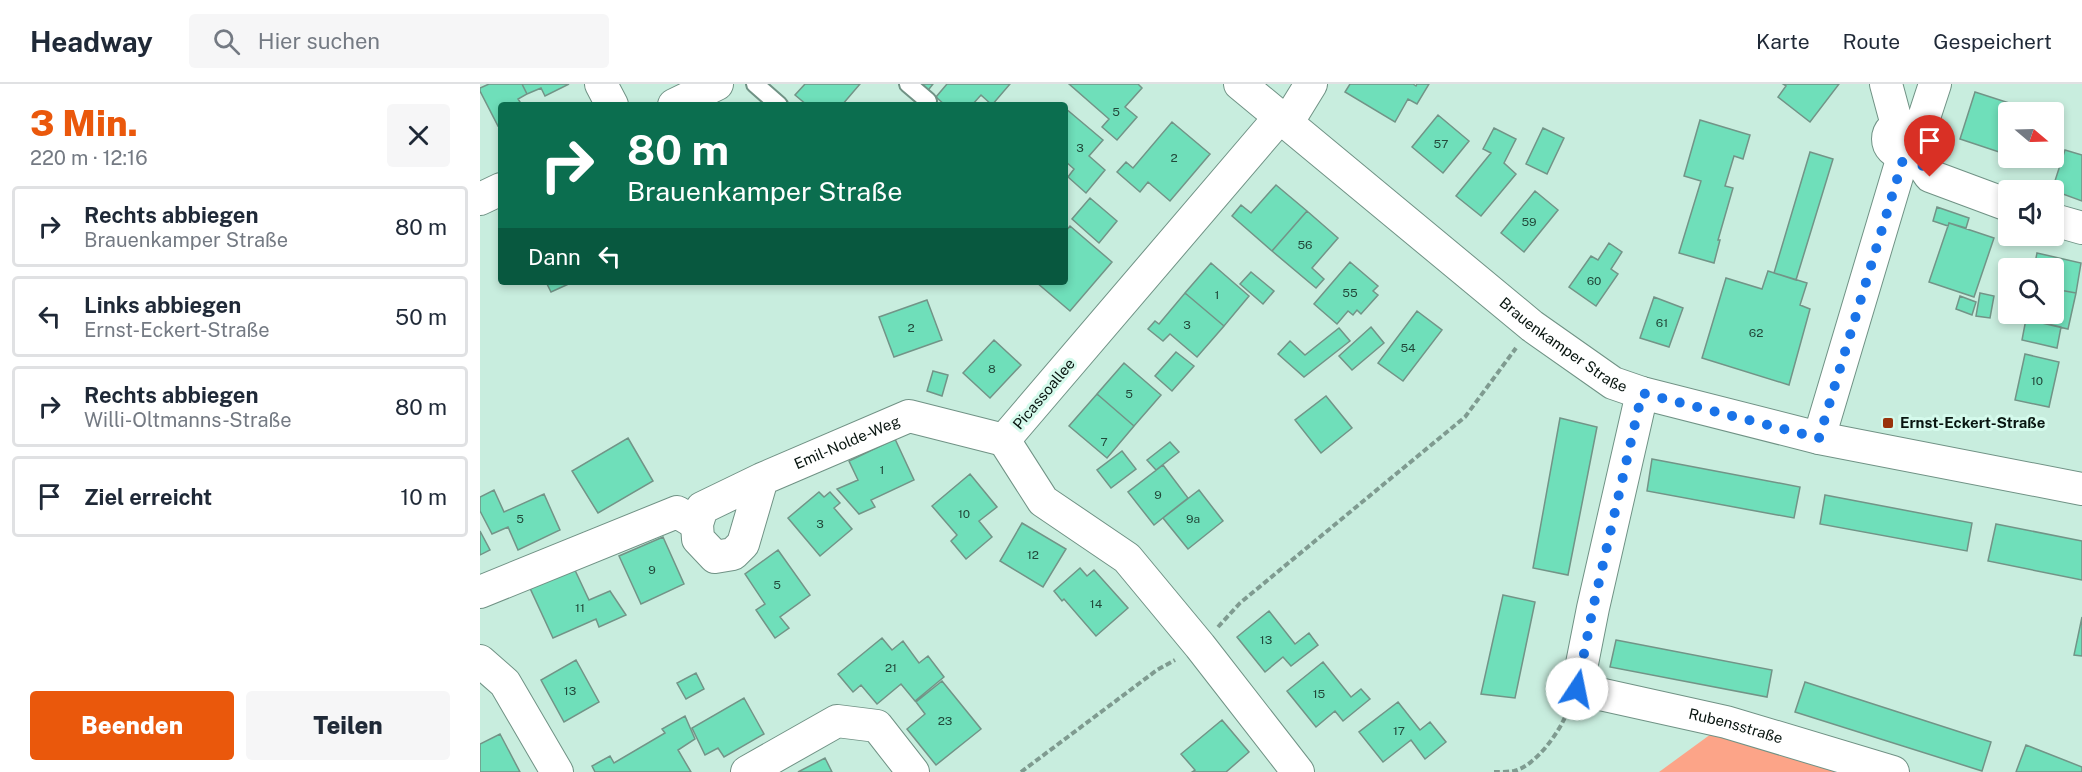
<!DOCTYPE html>
<html lang="de">
<head>
<meta charset="utf-8">
<style>
	body { margin:0; font-family:"Public Sans",sans-serif; background:#f6f6f7; color:#1f2937; height:100vh; display:flex; flex-direction:column; font-size:22px; white-space:nowrap }
	* { box-sizing:border-box; margin:0 }
	p { font-size:20px; color:#747a83 }
	.icon { flex:none; width:33px; height:33px; fill:none; stroke:currentColor; stroke-width:2; stroke-linecap:round; stroke-linejoin:round }
	.map { position:relative; flex:1; overflow:hidden }
	.sheet { display:flex; flex-direction:column; background:#fff; width:480px }
	.sheet>* { flex:none }
	.hud { position:absolute; left:18px; top:18px; width:570px; height:183px; border-radius:6px; box-shadow:0 3px 9px #0003; background:#0b6e4f; color:#fff; overflow:hidden }
	.needle { width:39px; rotate:109deg }
	.tools { position:absolute; left:1518px; top:18px; display:grid; gap:12px }
	.tools a { display:grid; place-items:center; width:66px; height:66px; border-radius:6px; background:#fff; box-shadow:0 3px 9px #0003; font-size:30px }
	.pin { position:absolute; display:grid; place-items:center; width:51px; height:51px; color:#fff; margin:-62px -26px; border-radius:50% 50% 50% 0; rotate:-45deg; box-shadow:0 0 6px #0007 }
	.pin .icon { rotate:45deg }
	.me { position:absolute; width:66px; margin:-33px; rotate:11deg; stroke-linejoin:round; filter:drop-shadow(0 0 4px #0008) }
	.turn { display:flex; align-items:center; gap:21px; height:126px; padding:0 30px; font-size:27px }
	.turn .icon { width:78px; height:78px; stroke-width:2.5 }
	.turn b { display:block; font-size:42px; line-height:51px }
	.then { display:flex; align-items:center; height:57px; padding:0 30px; background:#0003; gap:12px; font-size:22px }
	.round { display:grid; place-items:center; flex:none; width:63px; height:63px; border-radius:6px; background:#f6f6f7 }
	.headline { display:flex; align-items:center; justify-content:space-between; height:102px; padding:0 30px }
	h1 { font-size:36px; font-weight:800; line-height:45px; color:#ea580c }
	.cta { display:flex; gap:12px; margin-top:auto; padding:12px 30px }
	.cta a { flex:1; height:69px; border-radius:6px; background:#ea580c; color:#fff; font-size:24px; font-weight:800; line-height:69px; text-align:center }
	.cta a+a { background:#f6f6f7; color:#1f2937 }
	ul { padding:0; list-style:none }
	li { display:flex; align-items:center; gap:18px; height:81px; margin:0 12px 9px; padding:0 18px; border:3px solid #e0e1e3; border-radius:6px }
	li div { flex:1 }
	li b { display:block; font-size:22px }
	li em { font-style:normal }
	header { display:flex; align-items:center; gap:36px; box-sizing:border-box; height:84px; padding:0 30px; background:#fff; border-bottom:2px solid #e0e1e3 }
	header strong { font-size:28px }
	nav { display:flex; gap:33px; margin-inline-start:auto; font-size:21px }
	.search { width:420px; height:54px; background:#f6f6f7; display:flex; align-items:center; gap:15px; box-sizing:border-box; padding:0 21px; border-radius:6px; color:#747a83; font-size:22px }
	main { display:flex; flex:1; min-height:0 }
	.map>svg:first-child { display:block }
	.green { fill:#fca488 }
	.building { fill:#6fdfba; stroke:#729487; stroke-width:1.5 }
	.lines { fill:none; stroke-linecap:round; stroke-linejoin:round }
	.lane-casing { stroke:#709285; stroke-width:20 }
	.street-casing { stroke:#709285; stroke-width:34 }
	.path { stroke:#7f9b90; stroke-width:4; stroke-dasharray:6 3; stroke-linecap:butt }
	.lane { stroke:#fff; stroke-width:16 }
	.street { stroke:#fff; stroke-width:32 }
	.route { stroke:#1a73e8; stroke-width:10; stroke-dasharray:0 18 }
	.poi-dot { fill:#99330b; stroke:#d5faec; stroke-width:2 }
	.labels { text-anchor:middle; stroke-width:6; stroke-linejoin:round; paint-order:stroke }
	.number-label { font-size:12px; fill:#22483a }
	.street-label { font-size:15px; fill:#081510; stroke:#d5faec }
	.poi-label { font-size:15px; font-weight:bold; fill:#081510; stroke:#d5faec; text-anchor:start }
</style>
</head>
<body>
<header>
<strong>Headway</strong>
<div class="search"><svg class="icon" aria-label="search" viewBox="0 0 24 24"><circle cx="10" cy="10" r="6"/><path d="M15 15l6 6"/></svg>Hier suchen</div>
<nav><a>Karte</a><a>Route</a><a>Gespeichert</a></nav>
</header>
<main>
<section class="sheet">
<div class="headline"><div><h1>3 Min.</h1><p>220 m · 12:16</p></div><a class="round"><svg class="icon" aria-label="close" viewBox="0 0 24 24"><path d="M6 6l12 12M18 6L6 18"/></svg></a></div>
<ul>
<li><svg class="icon" aria-label="right" viewBox="0 0 24 24"><path d="M7 20v-9h11M14 6l5 5-5 5"/></svg><div><b>Rechts abbiegen</b><p>Brauenkamper Straße</p></div><em>80 m</em></li>
<li><svg class="icon" aria-label="left" viewBox="0 0 24 24"><path d="M17 20v-9H6M10 6l-5 5 5 5"/></svg><div><b>Links abbiegen</b><p>Ernst-Eckert-Straße</p></div><em>50 m</em></li>
<li><svg class="icon" aria-label="right" viewBox="0 0 24 24"><path d="M7 20v-9h11M14 6l5 5-5 5"/></svg><div><b>Rechts abbiegen</b><p>Willi-Oltmanns-Straße</p></div><em>80 m</em></li>
<li><svg class="icon" aria-label="arrive" viewBox="0 0 24 24"><path d="M6 21V4h12l-3 4 3 4H6"/></svg><div><b>Ziel erreicht</b></div><em>10 m</em></li>
</ul>
<div class="cta"><a>Beenden</a><a>Teilen</a></div>
</section>
<div class="map">
<svg width="1602" height="688" viewBox="0 0 1602 688">
	<rect width="100%" height="100%" fill="#c8edde"/>
	<path class="green" d="M1231 650 1360 688H1179Z"/>
	<path class="building" d="M9 0H42L47 10 38 15 42 21H21V41L18 42 0 7V4Z
		M42 0H89L65 12 61 4 47 10Z
		M325 0H380L362 21H327L315 11Z
		M436 0H453L446 9Z
		M467 0H530L512 21 501 11 492 21H465L456 13Z
		M589 0H658L662 4 645 23 657 33 637 56 622 43 629 35Z
		M870 0H933L936 2 937 0H949L937 20 928 15 915 38 865 8Z
		M1303 0H1359L1330 38 1298 13 1306 2Z
		M1495 8 1554 27 1528 28V71L1480 55Z
		M585 24 623 56 609 72 625 86 606 109 588 93 594 85 585 77Z
		M958 31 989 57 963 89 932 63Z
		M1220 36 1270 51 1263 75 1254 72 1245 102 1253 104 1238 156H1240L1234 179 1199 169 1221 97 1204 92Z
		M692 38 730 70 690 117 668 98 660 108 637 88 646 78 653 84Z
		M1014 44 1036 55 1024 79 1036 90 1001 132 976 112 1011 69 1003 65Z
		M1063 44 1084 54 1067 90 1046 80Z
		M1585 66 1602 71V117L1572 106Z
		M1330 68 1353 75 1316 196 1294 189Z
		M796 101 827 127 792 167 752 132 761 121 771 129Z
		M1055 107 1078 126 1044 168 1021 149Z
		M610 114 637 137 619 159 592 135Z
		M1457 123 1489 134 1486 144 1469 139 1468 142 1453 137Z
		M827 127 858 154 832 184 844 195 836 204 792 167Z
		M1469 139 1514 154 1494 213 1449 198Z
		M590 142 632 178 590 227 556 198H585V148Z
		M1129 159 1142 168 1131 185 1138 190 1116 222 1089 203 1111 172 1118 176Z
		M1557 169 1601 179 1596 209 1574 205V184H1554Z
		M870 178 898 202 893 207 898 211 881 230 877 226 873 231 868 227 857 240 834 220Z
		M731 179 769 212 744 242 705 209Z
		M1288 187 1327 199 1320 221 1330 225 1309 301 1222 274 1246 194 1282 205Z
		M771 188 794 207 783 220 760 200Z
		M66 198H93L71 208Z
		M1574 205 1596 209 1588 245 1544 235 1545 230H1574Z
		M705 209 744 242 717 273 690 250 683 257 668 245 675 237 679 240Z
		M1500 209 1514 212 1510 234 1496 232Z
		M1480 212 1496 218 1492 231 1476 225Z
		M1174 213 1203 224 1189 263 1160 254Z
		M447 216 462 256 414 273 399 233Z
		M937 227 962 246 923 297 898 279Z
		M1546 235 1581 243 1577 264 1542 256Z
		M891 243 904 259 872 286 859 272Z
		M859 244 870 257 824 293 798 270 810 257 825 271Z
		M514 256 541 281 510 314 483 289Z
		M696 268 714 282 692 307 675 292Z
		M1545 270 1579 278 1569 323 1535 316Z
		M644 279 681 311 654 342 617 310Z
		M453 287 468 291 462 312 447 307Z
		M617 310 654 342 627 374 589 342Z
		M846 312 872 344 841 369 815 336Z
		M1080 334 1117 343 1088 491 1053 484Z
		M148 354 173 397 118 429 92 387Z
		M415 355 434 396 391 416 395 423 379 430 357 405 378 396 369 377Z
		M690 358 699 368 676 386 667 376Z
		M642 367 656 385 631 404 617 386Z
		M1172 375 1320 403 1314 434 1167 407Z
		M683 381 708 414 674 441 648 408Z
		M490 390 517 423 499 437 512 453 486 475 471 457 477 451 452 422Z
		M14 406 24 428 64 410 80 446 38 466 28 443 12 450 0 427V413Z
		M719 406 743 437 708 465 683 434Z
		M339 408 344 413 350 408 360 419 354 424 372 445 340 472 308 434Z
		M1345 411 1492 439 1487 467 1340 440Z
		M542 439 586 465 563 503 520 477Z
		M1516 440 1602 457V496L1508 477Z
		M0 447 10 466 0 471Z
		M183 453 204 500 161 520 139 472Z
		M298 466 330 511 300 533 309 544 295 554 276 526 285 520 265 490Z
		M93 482 109 516 130 507 146 531 119 543 116 535 73 554 49 502Z
		M600 484 607 492 614 486 648 524 616 552 584 515 582 517 574 507Z
		M1023 511 1055 518 1035 614 1001 610Z
		M789 527 815 560 829 549 838 561 811 582 803 573 785 588 757 553Z
		M1602 533V572L1594 571Z
		M402 554 412 566 423 557 439 579 448 572 464 593 435 617 421 600 397 620 381 601 373 608 358 590Z
		M1136 556 1292 586 1287 613 1130 583Z
		M96 576 119 618 84 638 61 596Z
		M843 578 871 613 881 605 890 615 863 637 855 627 836 643 807 607Z
		M216 589 224 605 206 615 197 599Z
		M462 597 501 645 456 681 427 645 445 630 436 618Z
		M1325 598 1511 658 1502 687 1315 628Z
		M264 614 284 650 244 673 238 664 225 671 212 644Z
		M918 618 940 646 950 638 966 658 945 675 931 656 903 678 879 648Z
		M205 632 215 655 198 666 211 688H115L112 682 130 672 134 679 185 649 182 645Z
		M742 636 769 668 746 688H712L715 686 701 670Z
		M20 650 40 688H0V660Z
		M1546 661 1602 683V688H1536Z
		M345 674 352 688H318Z"/>
	<g class="lines">
		<defs>
			<path id="lane" d="M275 0 299 21
				M428 0 448 17"/>
			<g id="street">
				<path d="M121 0 132 21"/>
				<path id="s1" d="M760 0 1052 242 1133 299 1162 309 1339 354 1602 405"/>
				<path d="M1406 0 1417 41"/>
				<path d="M194 21 237 0"/>
				<path d="M800 33 524 356 563 417 647 474 720 562 818 688"/>
				<path d="M807 39 831 0"/>
				<circle cx="1422" cy="55" r="14"/>
				<path d="M1436 58 1455 0"/>
				<path d="M1432 66 1450 92 1528 121"/>
				<path d="M0 115 21 105"/>
				<path d="M1574 136 1602 144"/>
				<path id="s2" d="M1162 309 1113 524 1097 605 1246 638 1413 688"/>
				<path d="M1339 354 1424 69"/>
				<path id="s3" d="M282 395 263 460 253 470 235 473 218 455 217 440 222 424 282 395 429 332 524 356"/>
				<path d="M0 508 197 428 217 440"/>
				<path d="M0 577 25 599 77 688"/>
				<path d="M267 688 357 637 397 642 433 688"/>
			</g>
		</defs>
		<use href="#lane" class="lane-casing"/>
		<use href="#street" class="street-casing"/>
		<path class="path" d="M738 543 760 519 985 333 1036 264
			M541 688 677 586 695 576
			M1014 688C1020 688 1028 688 1034 687 1055 682 1078 650 1086 631"/>
		<use href="#lane" class="lane"/>
		<use href="#street" class="street"/>
	</g>
	<g class="lines">
		<path class="route" d="M1097 605 1113 524 1162 309 1339 354 1425 69 1432 66 1450 93"/>
	</g>
	<rect class="poi-dot" x="1402" y="333" width="12" height="12" rx="3"/>
	<g class="labels">
		<g class="number-label">
			<text x="636" y="32">5</text>
			<text x="961" y="64">57</text>
			<text x="600" y="68">3</text>
			<text x="694" y="78">2</text>
			<text x="1049" y="142">59</text>
			<text x="825" y="165">56</text>
			<text x="1114" y="201">60</text>
			<text x="870" y="213">55</text>
			<text x="737" y="215">1</text>
			<text x="1182" y="243">61</text>
			<text x="707" y="245">3</text>
			<text x="431" y="248">2</text>
			<text x="1276" y="253">62</text>
			<text x="928" y="268">54</text>
			<text x="512" y="289">8</text>
			<text x="1557" y="301">10</text>
			<text x="649" y="314">5</text>
			<text x="624" y="362">7</text>
			<text x="402" y="390">1</text>
			<text x="678" y="415">9</text>
			<text x="484" y="434">10</text>
			<text x="40" y="439">5</text>
			<text x="713" y="439">9a</text>
			<text x="340" y="444">3</text>
			<text x="553" y="475">12</text>
			<text x="172" y="490">9</text>
			<text x="297" y="505">5</text>
			<text x="616" y="524">14</text>
			<text x="100" y="528">11</text>
			<text x="786" y="560">13</text>
			<text x="411" y="588">21</text>
			<text x="90" y="611">13</text>
			<text x="839" y="614">15</text>
			<text x="465" y="641">23</text>
			<text x="919" y="651">17</text>
		</g>
		<g class="street-label">
			<text dy="5" stroke="none"><textPath href="#s1" startOffset="416">Brauenkamper Straße</textPath></text>
			<text transform="translate(564 310) rotate(-50)" y="5">Picassoallee</text>
			<text dy="5" stroke="none"><textPath href="#s3" startOffset="316">Emil-Nolde-Weg</textPath></text>
			<text dy="5" stroke="none"><textPath href="#s2" startOffset="466">Rubensstraße</textPath></text>
		</g>
		<g class="poi-label">
			<text x="1420" y="344">Ernst-Eckert-Straße</text>
		</g>
	</g>
</svg>
<div class="tools">
<a><svg class="needle" viewBox="-14 -14 28 28"><path d="M0-13l5 13h-10z" fill="#e53935"/><path d="M0 13l5-13h-10z" fill="#747a83"/></svg></a>
<a><svg class="icon" aria-label="sound" viewBox="0 0 24 24"><path d="M4 9h4l5-4v14l-5-4H4zM17 9q2 3 0 6"/></svg></a>
<a><svg class="icon" aria-label="search" viewBox="0 0 24 24"><circle cx="10" cy="10" r="6"/><path d="M15 15l6 6"/></svg></a>
</div>
<div class="pin" style="left:1450px;top:93px;background:#d93025"><svg class="icon" aria-label="arrive" viewBox="0 0 24 24"><path d="M6 21V4h12l-3 4 3 4H6"/></svg></div>
<svg class="me" style="left:1097px;top:605px" viewBox="-20 -20 40 40"><circle r="19" fill="#fff"/><path d="M0-13L10 11 0 6-10 11z" fill="#1a73e8"/></svg>
<div class="hud">
<div class="turn"><svg class="icon" aria-label="right" viewBox="0 0 24 24"><path d="M7 20v-9h11M14 6l5 5-5 5"/></svg><div><b>80 m</b>Brauenkamper Straße</div></div>
<div class="then">Dann<svg class="icon" aria-label="left" viewBox="0 0 24 24"><path d="M17 20v-9H6M10 6l-5 5 5 5"/></svg></div>
</div>
</div>
</main>
</body>
</html>
